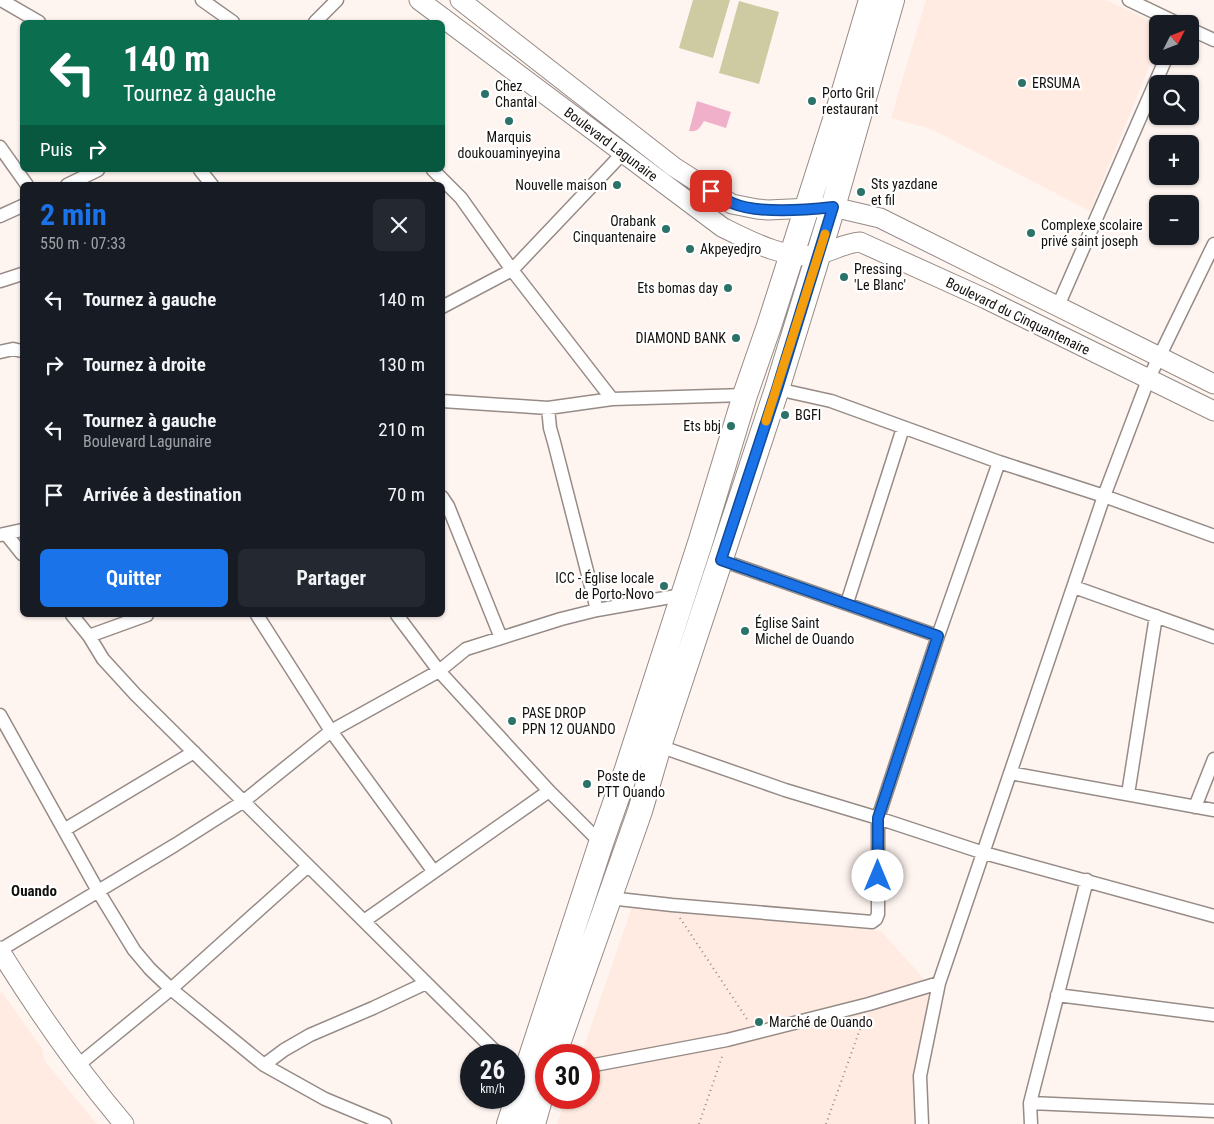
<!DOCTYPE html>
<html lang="fr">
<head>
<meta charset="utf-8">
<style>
	body { margin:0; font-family:"Roboto Condensed",sans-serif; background:#242831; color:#f1f3f6; height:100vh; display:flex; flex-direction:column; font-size:19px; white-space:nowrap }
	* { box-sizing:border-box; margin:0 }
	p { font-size:16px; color:#9ea1a6 }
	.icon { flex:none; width:28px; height:28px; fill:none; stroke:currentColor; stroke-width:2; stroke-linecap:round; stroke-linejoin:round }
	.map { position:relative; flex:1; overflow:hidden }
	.side { position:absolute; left:20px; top:182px; width:425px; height:435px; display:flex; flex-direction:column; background:#171b24; border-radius:8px; box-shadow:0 1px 4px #0004 }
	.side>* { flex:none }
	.hud { position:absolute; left:20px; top:20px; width:425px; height:152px; border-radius:8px; box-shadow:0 1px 4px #0004; background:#0b6e4f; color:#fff; overflow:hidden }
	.needle { width:32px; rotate:48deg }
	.tools { position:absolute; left:1149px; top:15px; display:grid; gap:10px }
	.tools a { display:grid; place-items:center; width:50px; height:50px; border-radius:8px; background:#171b24; box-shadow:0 1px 4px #0004; font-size:25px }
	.speed { position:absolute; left:460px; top:1044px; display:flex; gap:10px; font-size:25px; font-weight:700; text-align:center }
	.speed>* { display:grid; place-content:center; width:65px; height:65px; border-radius:50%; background:#171b24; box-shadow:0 1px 4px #0004; line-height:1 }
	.speed small { font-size:12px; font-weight:400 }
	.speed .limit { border:8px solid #d22; background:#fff; color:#111 }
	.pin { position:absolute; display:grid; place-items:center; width:42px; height:42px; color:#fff; margin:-21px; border-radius:10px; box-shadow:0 2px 8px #0006 }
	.me { position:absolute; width:55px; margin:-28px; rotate:0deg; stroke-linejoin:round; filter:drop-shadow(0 0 4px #0008) }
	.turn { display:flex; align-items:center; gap:18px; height:105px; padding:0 20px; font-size:22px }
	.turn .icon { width:65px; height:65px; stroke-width:2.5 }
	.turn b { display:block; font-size:35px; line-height:42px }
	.then { display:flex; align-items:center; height:48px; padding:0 20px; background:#0003; gap:10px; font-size:19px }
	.round { display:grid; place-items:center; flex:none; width:52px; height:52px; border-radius:8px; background:#242831 }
	.headline { display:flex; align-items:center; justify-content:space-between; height:85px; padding:0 20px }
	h1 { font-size:30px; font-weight:700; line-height:38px; color:#1a73e8 }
	.cta { display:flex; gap:10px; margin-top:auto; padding:10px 20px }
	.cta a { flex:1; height:58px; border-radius:8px; background:#1a73e8; color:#fff; font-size:20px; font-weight:700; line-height:58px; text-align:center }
	.cta a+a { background:#242831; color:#f1f3f6 }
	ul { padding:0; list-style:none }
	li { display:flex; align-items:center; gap:15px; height:65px; padding:0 20px }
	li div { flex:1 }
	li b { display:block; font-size:19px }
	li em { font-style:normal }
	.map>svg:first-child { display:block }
	.built { fill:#ffebe1 }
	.green { fill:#cecaa1 }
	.water { fill:#f1b0c9 }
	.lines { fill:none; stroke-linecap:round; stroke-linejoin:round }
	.street-casing { stroke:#968b86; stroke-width:15 }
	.secondary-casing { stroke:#968b86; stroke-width:21 }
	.highway-casing { stroke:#968b86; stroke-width:26 }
	.path { stroke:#938c88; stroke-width:2; stroke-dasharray:1 4; stroke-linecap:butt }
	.street { stroke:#fff; stroke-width:12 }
	.secondary { stroke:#fff; stroke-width:19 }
	.highway { stroke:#fff; stroke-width:24 }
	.route-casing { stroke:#114b97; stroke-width:12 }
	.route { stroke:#1a73e8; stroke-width:9 }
	.slow { stroke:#f59e0b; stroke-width:9 }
	.poi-dot { fill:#2b7269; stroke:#fff; stroke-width:2 }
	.labels { text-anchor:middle; stroke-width:4.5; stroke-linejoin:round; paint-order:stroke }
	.poi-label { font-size:14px; fill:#130f0d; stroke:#fff; text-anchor:start }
	.street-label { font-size:14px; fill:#130f0d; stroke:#fff }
	.neighbourhood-label { font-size:15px; font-weight:bold; fill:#130f0d; stroke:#fff }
</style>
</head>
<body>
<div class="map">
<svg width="1214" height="1124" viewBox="0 0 1214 1124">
	<rect width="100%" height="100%" fill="#fff5f0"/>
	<path class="built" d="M926 0H1106L1157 24V48L1090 211 931 129 891 118Z
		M632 907 881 931 934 990 914 1075 915 1124H557L566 1098H589V1055H581Z
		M2 992 43 1050 44 1060 97 1124H0V993Z"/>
	<path class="green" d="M693 0H730L713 58 679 48Z
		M739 1 779 12 759 84 719 73Z"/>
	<path class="water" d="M697 101 731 112 726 128 704 121C699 129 698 132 689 131Z"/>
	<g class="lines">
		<defs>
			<path id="street" d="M1 0 39 22
				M202 0 233 22
				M1129 0 1179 24
				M315 22 337 0
				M1190 29 1214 40
				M0 147 27 185
				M200 170 212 185
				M433 170 461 198 512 270 612 399
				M67 185 98 170
				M0 216 22 206
				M0 281 22 274
				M1058 306 1167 56
				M442 307 512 270 623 153
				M0 352 13 349 22 351
				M777 389 831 401 999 462 1104 496 1214 536
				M442 401 548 408 612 399 745 395
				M548 408 550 428 554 442 597 610
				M442 497 448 506 501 638
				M6 534 22 554
				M0 535 22 530
				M721 560 938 636
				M1074 587 1214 637
				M847 603 903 428
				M72 615 89 636 103 659 135 694 499 1055
				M257 615 331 731 434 872
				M397 615 439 671 549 791 601 843
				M89 636 147 615
				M0 715 98 891 134 950 150 969 171 989 264 1065 325 1099 385 1124
				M659 746 785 790 878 818 984 853 1214 916
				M1010 773 1214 810
				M1128 794 1156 616
				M1195 807 1214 759
				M64 830 194 752
				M609 898 672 905 872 922 876 919 878 914V818L938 636 999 462
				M364 921 549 791
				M0 950 175 845 244 801 331 731 439 671 466 649 561 619 597 610 682 595
				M1057 995 1214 1015
				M264 1065 284 1050 310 1035 373 1008 426 983
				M77 1066 171 989 308 866
				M589 1066 727 1040 869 1004 939 983
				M1030 1103 1214 1111
				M922 1124 920 1076 939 983 1104 496 1148 380 1214 244
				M1031 1124 1030 1103 1087 880"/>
			<path id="secondary" d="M419 0 722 227C748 240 789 262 819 254 833 251 845 243 860 242L986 299 1214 411
				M460 0 674 167 732 204 757 209 768 210 833 207 880 218 1214 384
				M0 951C38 1012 78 1070 124 1124"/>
			<path id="highway" d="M554 1055 640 811 659 746 777 389 833 207 892 0
				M509 1124 601 843 627 769 701 540 745 395 769 326 842 98 871 0
				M533 1124 546 1078"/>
		</defs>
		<use href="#street" class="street-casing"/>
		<use href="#secondary" class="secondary-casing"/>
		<use href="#highway" class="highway-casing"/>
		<path class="path" d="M680 918 749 1022
			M699 1124 723 1054
			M826 1124 864 1018"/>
		<use href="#street" class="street"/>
		<use href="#secondary" class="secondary"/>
		<use href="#highway" class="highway"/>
	</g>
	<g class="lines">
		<defs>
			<path id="route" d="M711 191C718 195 725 200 732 203 757 214 806 210 833 207L777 389 721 560 938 636 878 818V876"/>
		</defs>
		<use href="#route" class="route-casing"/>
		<use href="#route" class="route"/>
		<path class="slow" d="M766 421 825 234"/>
	</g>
	<g class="poi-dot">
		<circle cx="1022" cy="83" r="5"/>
		<circle cx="485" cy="94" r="5"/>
		<circle cx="812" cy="101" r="5"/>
		<circle cx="509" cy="121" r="5"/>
		<circle cx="617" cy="185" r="5"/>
		<circle cx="861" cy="192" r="5"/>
		<circle cx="666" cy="229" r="5"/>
		<circle cx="1031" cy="233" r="5"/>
		<circle cx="690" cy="249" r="5"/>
		<circle cx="844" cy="277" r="5"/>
		<circle cx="728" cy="288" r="5"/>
		<circle cx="736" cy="338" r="5"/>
		<circle cx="785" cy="415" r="5"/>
		<circle cx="731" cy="426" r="5"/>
		<circle cx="664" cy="586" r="5"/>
		<circle cx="745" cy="631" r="5"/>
		<circle cx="512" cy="721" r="5"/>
		<circle cx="587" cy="784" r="5"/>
		<circle cx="759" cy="1022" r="5"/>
	</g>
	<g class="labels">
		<g class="poi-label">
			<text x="1032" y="88">ERSUMA</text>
			<text x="495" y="91">Chez<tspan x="495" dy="16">Chantal</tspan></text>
			<text x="822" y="98">Porto Gril<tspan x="822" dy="16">restaurant</tspan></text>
			<text x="509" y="142" text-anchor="middle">Marquis<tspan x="509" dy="16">doukouaminyeyina</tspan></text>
			<text x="871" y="189">Sts yazdane<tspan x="871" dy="16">et fil</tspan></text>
			<text x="607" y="190" text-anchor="end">Nouvelle maison</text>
			<text x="656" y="226" text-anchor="end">Orabank<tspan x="656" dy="16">Cinquantenaire</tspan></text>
			<text x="1041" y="230">Complexe scolaire<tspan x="1041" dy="16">privé saint joseph</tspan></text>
			<text x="700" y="254">Akpeyedjro</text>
			<text x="854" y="274">Pressing<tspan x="854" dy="16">'Le Blanc'</tspan></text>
			<text x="718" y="293" text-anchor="end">Ets bomas day</text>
			<text x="726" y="343" text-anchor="end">DIAMOND BANK</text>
			<text x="795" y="420">BGFI</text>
			<text x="721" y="431" text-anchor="end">Ets bbj</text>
			<text x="654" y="583" text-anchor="end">ICC - Église locale<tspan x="654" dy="16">de Porto-Novo</tspan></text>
			<text x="755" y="628">Église Saint<tspan x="755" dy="16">Michel de Ouando</tspan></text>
			<text x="522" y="718">PASE DROP<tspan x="522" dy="16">PPN 12 OUANDO</tspan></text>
			<text x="597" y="781">Poste de<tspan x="597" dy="16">PTT Ouando</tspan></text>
			<text x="769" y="1027">Marché de Ouando</text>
		</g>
		<g class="street-label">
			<text transform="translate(611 144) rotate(37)" y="5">Boulevard Lagunaire</text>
			<text transform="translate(1018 316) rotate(26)" y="5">Boulevard du Cinquantenaire</text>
		</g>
		<g class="neighbourhood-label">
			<text x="34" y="896">Ouando</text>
		</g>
	</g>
</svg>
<div class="tools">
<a><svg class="needle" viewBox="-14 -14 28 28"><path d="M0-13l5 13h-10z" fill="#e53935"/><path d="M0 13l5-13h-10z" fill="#9ea1a6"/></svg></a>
<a><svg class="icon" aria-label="search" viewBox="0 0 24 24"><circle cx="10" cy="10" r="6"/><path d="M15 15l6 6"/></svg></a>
<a>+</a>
<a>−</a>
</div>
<div class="speed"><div>26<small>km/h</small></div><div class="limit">30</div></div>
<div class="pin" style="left:711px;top:191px;background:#d93025"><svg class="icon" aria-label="arrive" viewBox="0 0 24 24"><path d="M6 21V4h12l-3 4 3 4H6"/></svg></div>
<svg class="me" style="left:878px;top:876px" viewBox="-20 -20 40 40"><circle r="19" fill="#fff"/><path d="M0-13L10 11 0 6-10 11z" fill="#1a73e8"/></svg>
<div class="hud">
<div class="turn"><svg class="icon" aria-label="left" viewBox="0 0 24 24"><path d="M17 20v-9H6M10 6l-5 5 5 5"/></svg><div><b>140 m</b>Tournez à gauche</div></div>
<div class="then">Puis<svg class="icon" aria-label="right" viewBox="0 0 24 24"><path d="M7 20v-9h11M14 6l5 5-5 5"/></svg></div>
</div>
<section class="side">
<div class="headline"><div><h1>2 min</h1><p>550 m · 07:33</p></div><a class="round"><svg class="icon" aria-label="close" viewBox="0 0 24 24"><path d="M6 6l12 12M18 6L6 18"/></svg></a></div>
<ul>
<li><svg class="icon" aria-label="left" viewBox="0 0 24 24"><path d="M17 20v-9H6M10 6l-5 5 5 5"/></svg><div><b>Tournez à gauche</b></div><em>140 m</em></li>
<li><svg class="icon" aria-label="right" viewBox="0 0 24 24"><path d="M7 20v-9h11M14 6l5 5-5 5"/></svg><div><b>Tournez à droite</b></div><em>130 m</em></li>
<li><svg class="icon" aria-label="left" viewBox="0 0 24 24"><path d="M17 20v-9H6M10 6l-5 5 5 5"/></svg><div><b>Tournez à gauche</b><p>Boulevard Lagunaire</p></div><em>210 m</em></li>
<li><svg class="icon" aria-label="arrive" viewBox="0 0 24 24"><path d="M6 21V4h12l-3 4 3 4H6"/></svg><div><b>Arrivée à destination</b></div><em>70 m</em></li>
</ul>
<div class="cta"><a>Quitter</a><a>Partager</a></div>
</section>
</div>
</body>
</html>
